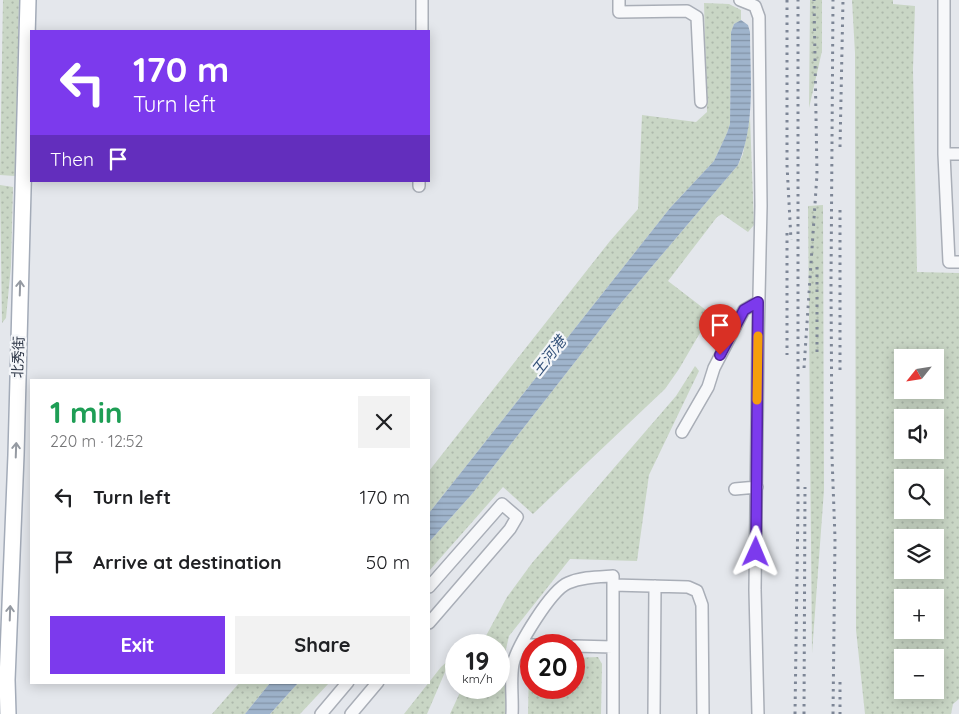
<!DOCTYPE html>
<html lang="en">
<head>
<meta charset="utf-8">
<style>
	body { margin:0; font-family:Quicksand,"Noto Sans SC",sans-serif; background:#f2f2f2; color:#202124; height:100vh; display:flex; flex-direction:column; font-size:19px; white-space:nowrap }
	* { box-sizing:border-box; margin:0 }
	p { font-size:16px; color:#757577 }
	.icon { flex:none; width:28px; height:28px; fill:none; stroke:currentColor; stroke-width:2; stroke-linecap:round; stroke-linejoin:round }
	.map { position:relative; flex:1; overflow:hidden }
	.side { position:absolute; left:30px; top:379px; width:400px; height:305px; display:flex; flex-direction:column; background:#fff; border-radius:0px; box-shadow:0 2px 12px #0003 }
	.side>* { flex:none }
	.hud { position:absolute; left:30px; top:30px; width:400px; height:152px; border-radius:0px; box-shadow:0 2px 12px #0003; background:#7c3aed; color:#fff; overflow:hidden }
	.needle { width:32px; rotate:240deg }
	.controls { position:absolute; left:894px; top:349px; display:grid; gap:10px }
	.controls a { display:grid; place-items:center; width:50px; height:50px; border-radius:0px; background:#fff; box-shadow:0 2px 12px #0003; font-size:25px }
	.speed { position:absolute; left:445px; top:634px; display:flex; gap:10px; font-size:25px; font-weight:700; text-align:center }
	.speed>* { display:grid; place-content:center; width:65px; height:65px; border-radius:50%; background:#fff; box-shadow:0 2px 12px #0003; line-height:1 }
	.speed small { font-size:12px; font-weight:400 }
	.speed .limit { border:8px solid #d22; background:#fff; color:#111 }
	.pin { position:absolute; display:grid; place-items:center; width:42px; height:42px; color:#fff; margin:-51px -21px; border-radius:50% 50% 50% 0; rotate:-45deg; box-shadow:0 0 5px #0007 }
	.pin .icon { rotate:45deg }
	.me { position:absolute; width:55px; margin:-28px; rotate:1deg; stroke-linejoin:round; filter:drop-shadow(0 0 4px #0008) }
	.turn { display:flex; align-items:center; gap:18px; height:105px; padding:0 20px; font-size:22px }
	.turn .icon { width:65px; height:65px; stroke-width:2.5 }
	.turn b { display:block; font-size:35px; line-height:42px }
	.then { display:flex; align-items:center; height:48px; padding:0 20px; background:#0003; gap:10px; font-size:19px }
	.round { display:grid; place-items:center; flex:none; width:52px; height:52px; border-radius:0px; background:#f2f2f2 }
	.overview { display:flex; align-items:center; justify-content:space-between; height:85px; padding:0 20px }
	h1 { font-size:30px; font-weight:700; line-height:38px; color:#1e9e55 }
	.cta { display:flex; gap:10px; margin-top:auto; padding:10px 20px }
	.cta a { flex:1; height:58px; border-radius:0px; background:#7c3aed; color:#fff; font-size:20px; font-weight:700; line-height:58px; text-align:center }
	.cta a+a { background:#f2f2f2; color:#202124 }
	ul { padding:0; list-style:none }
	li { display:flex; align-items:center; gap:15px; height:65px; padding:0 20px }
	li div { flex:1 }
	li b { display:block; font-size:19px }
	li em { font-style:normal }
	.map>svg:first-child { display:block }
	.grass { fill:url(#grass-dots); fill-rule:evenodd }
	.water { fill:url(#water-rules) }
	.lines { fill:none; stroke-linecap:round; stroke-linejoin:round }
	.minor-casing { stroke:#a9aeb7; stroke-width:14 }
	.major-casing { stroke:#a3abb8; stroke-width:18 }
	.minor { stroke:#f7f8fa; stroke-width:11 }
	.major { stroke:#fff; stroke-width:15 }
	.rail { stroke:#7d8696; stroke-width:3; stroke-dasharray:2.5 5; stroke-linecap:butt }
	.oneway { stroke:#959aa2 }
	.route-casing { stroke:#51269a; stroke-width:12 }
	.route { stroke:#7c3aed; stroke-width:9 }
	.slow { stroke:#f59e0b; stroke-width:9 }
	.labels { text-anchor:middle; stroke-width:4.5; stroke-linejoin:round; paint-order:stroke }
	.street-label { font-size:14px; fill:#2b3445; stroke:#f4f6f9 }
	.water-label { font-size:15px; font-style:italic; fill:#34527a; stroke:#f4f6f9 }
</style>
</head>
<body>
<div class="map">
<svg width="959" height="714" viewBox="0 0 959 714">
	<defs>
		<pattern id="grass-dots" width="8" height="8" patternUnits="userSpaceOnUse" patternTransform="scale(1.25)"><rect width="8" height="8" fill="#c9d6c5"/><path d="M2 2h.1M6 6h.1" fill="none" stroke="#adb8ab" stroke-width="1.8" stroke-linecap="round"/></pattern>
		<pattern id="water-rules" width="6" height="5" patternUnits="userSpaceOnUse" patternTransform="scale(1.25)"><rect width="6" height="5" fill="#9fb4cc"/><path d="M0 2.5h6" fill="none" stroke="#8293a7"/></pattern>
	</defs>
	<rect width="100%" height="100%" fill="#e4e7ec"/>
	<path class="grass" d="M3 0H19L15 176 0 175Z
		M810 0H822V51L809 108Z
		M852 0H893V4L915 6 913 69 917 272 959 273V699L953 704 951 714H865L856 630 855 53ZM902 358H935V390H902ZM902 418H935V450H902ZM902 478H935V510H902ZM902 538H935V570H902ZM902 598H935V630H902ZM902 658H935V690H902Z
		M704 3 729 4 741 10V20L734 24 731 32 730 124 727 133 714 161 670 208 429 513V471L610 241 638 209 642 115 696 122 707 112Z
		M750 117 754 225 748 232 722 214 717 217 668 281 711 314 679 369 665 389 533 514 503 487 429 571V542L472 494 621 303 738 165 743 154Z
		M0 185 13 187 11 266 6 318 2 323Z
		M823 205 824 490 812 653 808 206Z
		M695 366 699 371 649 475 637 561 570 559 509 636 506 649V714H450L462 688H499V645H481L507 597 532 563 676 396Z
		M598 657 602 664 601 714H528L529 666 531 660V688H574V658Z
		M451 658 427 714H404L441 667Z
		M240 682 270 683 245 714H212Z
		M298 683H329L300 714H270Z"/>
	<path class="water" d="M741 20 748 25 750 32C750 76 756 123 738 165L621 303 472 494 429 542V513L670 208 714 161 727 133 730 124 731 32 734 24Z
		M270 683H298L270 714H245Z"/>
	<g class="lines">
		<defs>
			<path id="minor" d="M619 0V12L687 11 697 17 701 102
				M740 0 755 6 759 17 761 206 758 341 755 590 758 714
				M944 0V154L949 262H959
				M422 31V0
				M944 154H959
				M419 186V181
				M682 432 708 387 714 368 744 310 758 302
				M735 489 757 487
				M613 585 688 587 697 591 702 605 703 714
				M429 587 502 504 517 517 510 529 429 623
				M522 645H537
				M574 646 613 647
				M321 714 348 682
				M351 714 378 682
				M512 714C513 698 510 680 513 664 517 646 551 590 568 583 582 577 597 577 613 576V714
				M654 714 655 586"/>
			<path id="major" d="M8 714 7 680 16 455 28 0"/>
		</defs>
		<use href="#minor" class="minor-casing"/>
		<use href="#major" class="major-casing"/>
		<use href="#minor" class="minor"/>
		<use href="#major" class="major"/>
		<path class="rail" d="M787 0V165L791 240
			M840 147 843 0
			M787 233V355
			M817 267V355
			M804 368 817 174 814 0
			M840 370V210
			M840 682V714
			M795 714 798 506V0
			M804 714 805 487
			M833 714 835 538 832 457 831 283 833 0"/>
	</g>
	<defs><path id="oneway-shaft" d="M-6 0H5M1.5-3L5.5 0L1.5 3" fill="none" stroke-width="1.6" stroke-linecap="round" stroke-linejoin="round" transform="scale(1.25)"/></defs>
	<g class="oneway">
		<use href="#oneway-shaft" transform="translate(20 288) rotate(-88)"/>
		<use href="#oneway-shaft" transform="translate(16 450) rotate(-88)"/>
		<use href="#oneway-shaft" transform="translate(10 613) rotate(-88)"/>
	</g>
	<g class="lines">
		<defs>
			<path id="route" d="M720 355 744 310 758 302 756 552"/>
		</defs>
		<use href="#route" class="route-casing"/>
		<use href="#route" class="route"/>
		<path class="slow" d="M757 400 758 336"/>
	</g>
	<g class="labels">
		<g class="street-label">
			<text transform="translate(18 357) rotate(-88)" y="5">北秀街</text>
		</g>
		<g class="water-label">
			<text transform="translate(549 356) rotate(-52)" y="5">王河港</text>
		</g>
	</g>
</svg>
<div class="controls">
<a><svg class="needle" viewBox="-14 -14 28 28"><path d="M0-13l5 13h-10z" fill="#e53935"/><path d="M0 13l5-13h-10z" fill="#757577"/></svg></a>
<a><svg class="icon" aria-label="sound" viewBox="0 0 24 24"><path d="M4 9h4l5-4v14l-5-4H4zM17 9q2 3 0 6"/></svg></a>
<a><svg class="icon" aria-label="search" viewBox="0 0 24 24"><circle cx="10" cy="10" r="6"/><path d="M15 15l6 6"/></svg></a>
<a><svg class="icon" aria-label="layers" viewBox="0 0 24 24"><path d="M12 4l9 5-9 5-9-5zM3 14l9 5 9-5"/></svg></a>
<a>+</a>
<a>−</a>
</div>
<div class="speed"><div>19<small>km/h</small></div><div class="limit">20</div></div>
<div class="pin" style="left:720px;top:355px;background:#d93025"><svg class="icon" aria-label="arrive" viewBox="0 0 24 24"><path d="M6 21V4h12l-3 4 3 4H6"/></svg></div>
<svg class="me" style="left:756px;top:552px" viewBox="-20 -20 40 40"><path d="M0-17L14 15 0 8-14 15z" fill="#7c3aed" stroke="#fff" stroke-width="4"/></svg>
<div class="hud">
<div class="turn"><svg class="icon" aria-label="left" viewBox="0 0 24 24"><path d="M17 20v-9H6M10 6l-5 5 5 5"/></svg><div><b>170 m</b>Turn left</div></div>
<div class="then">Then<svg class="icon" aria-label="arrive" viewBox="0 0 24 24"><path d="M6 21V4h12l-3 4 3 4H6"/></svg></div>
</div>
<section class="side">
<div class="overview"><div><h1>1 min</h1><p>220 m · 12:52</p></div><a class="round"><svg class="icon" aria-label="close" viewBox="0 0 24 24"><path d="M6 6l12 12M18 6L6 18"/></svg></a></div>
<ul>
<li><svg class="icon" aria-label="left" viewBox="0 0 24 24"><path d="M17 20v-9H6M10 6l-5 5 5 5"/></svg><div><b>Turn left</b></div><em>170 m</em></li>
<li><svg class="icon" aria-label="arrive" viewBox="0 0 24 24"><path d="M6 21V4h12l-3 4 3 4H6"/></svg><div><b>Arrive at destination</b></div><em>50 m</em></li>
</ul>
<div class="cta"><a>Exit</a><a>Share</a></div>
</section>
</div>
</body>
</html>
